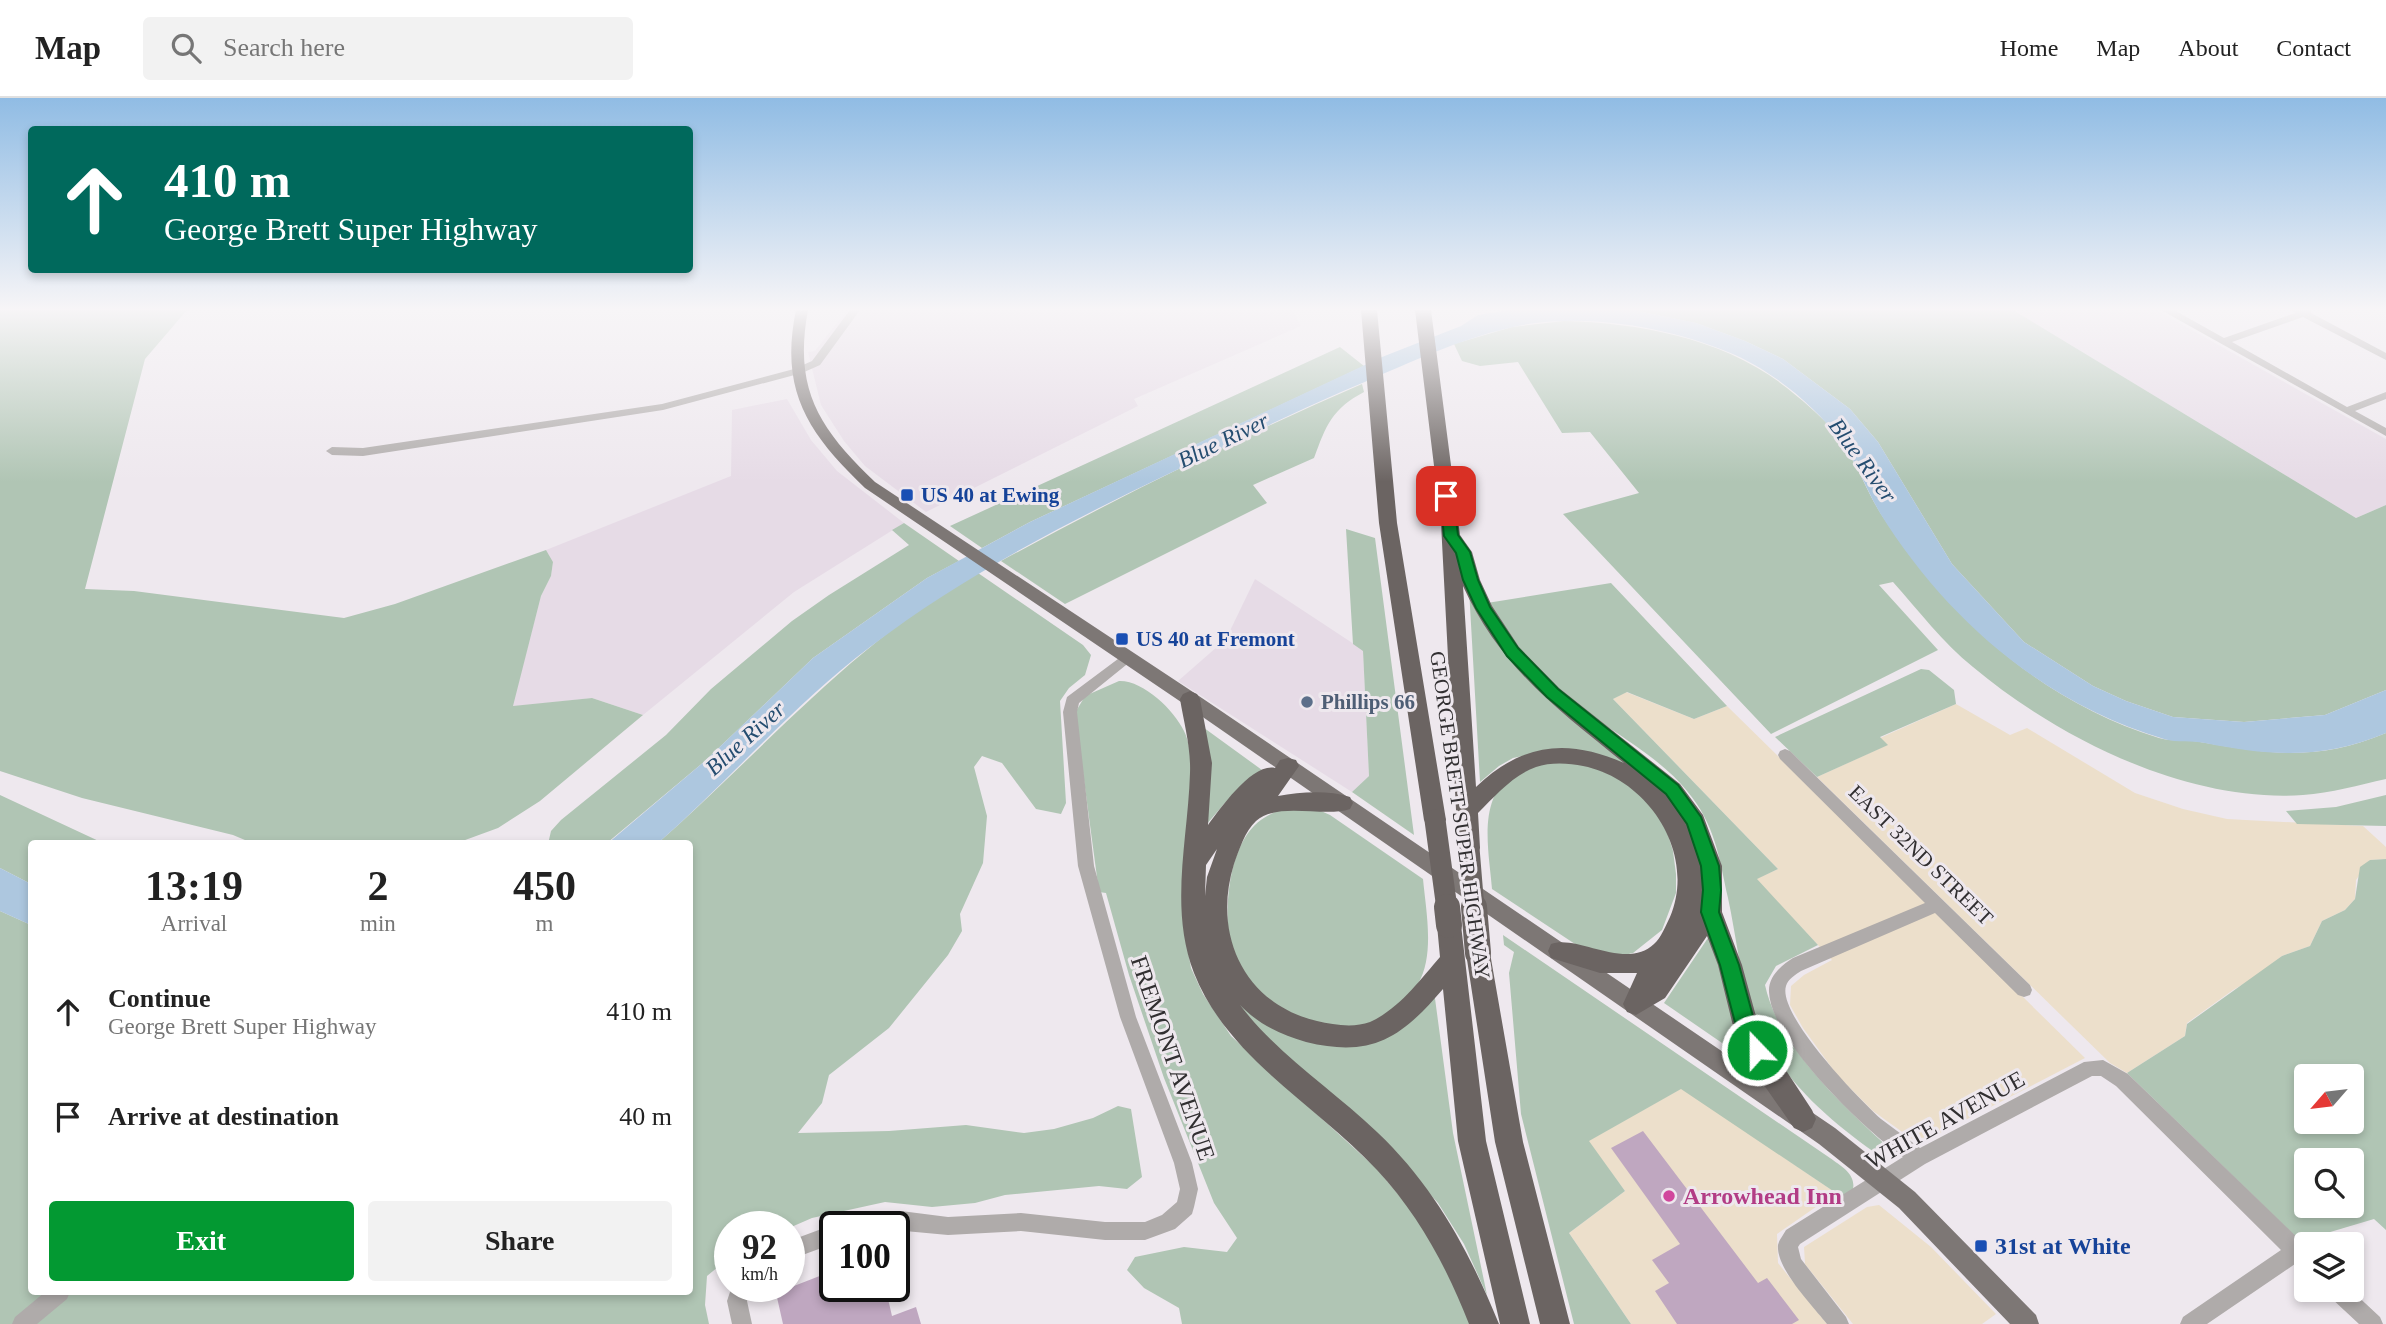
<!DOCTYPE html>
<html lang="en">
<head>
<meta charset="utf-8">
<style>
	body { margin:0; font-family:Georgia,serif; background:#f2f2f2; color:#222; height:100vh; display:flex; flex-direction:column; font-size:26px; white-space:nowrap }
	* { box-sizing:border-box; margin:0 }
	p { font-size:23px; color:#767676 }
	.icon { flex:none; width:38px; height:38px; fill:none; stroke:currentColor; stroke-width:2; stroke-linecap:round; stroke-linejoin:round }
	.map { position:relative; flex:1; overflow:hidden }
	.side { position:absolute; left:28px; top:742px; width:665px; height:455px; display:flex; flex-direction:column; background:#fff; border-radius:7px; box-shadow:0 4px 10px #0003 }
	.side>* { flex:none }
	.banner { position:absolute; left:28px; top:28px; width:665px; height:147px; border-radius:7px; box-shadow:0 4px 10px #0003; background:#00695c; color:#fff; overflow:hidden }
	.needle { width:46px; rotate:242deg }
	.tools { position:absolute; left:2294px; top:966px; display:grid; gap:14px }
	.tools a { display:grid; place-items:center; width:70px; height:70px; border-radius:7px; background:#fff; box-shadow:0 4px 10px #0003; font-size:35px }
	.speed { position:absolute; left:714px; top:1113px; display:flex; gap:14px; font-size:35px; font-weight:700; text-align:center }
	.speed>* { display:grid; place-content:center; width:91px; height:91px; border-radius:50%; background:#fff; box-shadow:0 4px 10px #0003; line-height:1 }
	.speed small { font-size:18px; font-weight:400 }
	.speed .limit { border:4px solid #111; border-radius:10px; background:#fff; color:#111 }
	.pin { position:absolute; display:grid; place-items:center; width:60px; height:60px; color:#fff; margin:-30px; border-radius:14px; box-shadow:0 4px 10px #0006 }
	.me { position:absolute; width:77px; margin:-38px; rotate:338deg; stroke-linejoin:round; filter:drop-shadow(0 0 5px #0008) }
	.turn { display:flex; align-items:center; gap:24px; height:147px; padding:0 21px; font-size:32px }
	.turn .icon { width:91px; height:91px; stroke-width:2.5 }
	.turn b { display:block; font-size:49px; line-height:60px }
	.eta { display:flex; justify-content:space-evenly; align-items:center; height:119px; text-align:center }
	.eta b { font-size:42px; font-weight:800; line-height:49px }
	.button { display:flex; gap:14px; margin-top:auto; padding:14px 21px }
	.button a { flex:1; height:80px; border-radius:7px; background:#039932; color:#fff; font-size:28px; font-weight:800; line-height:80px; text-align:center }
	.button a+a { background:#f2f2f2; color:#222 }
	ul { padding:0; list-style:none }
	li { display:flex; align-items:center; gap:21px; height:105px; padding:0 21px }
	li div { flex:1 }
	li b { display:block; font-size:26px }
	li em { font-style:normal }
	header { display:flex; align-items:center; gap:42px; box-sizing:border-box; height:98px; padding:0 35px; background:#fff; border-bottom:2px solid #e0e0e0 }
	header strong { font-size:33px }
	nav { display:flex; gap:38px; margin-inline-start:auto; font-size:24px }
	.search { width:490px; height:63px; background:#f2f2f2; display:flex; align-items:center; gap:18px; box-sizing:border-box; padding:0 24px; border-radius:7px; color:#767676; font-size:26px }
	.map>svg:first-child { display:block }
	.commercial { fill:#ecdfcb }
	.built { fill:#e6dbe6 }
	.green { fill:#b0c5b4; fill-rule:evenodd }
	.water { fill:#adc7df }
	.building { fill:#bfa7c0 }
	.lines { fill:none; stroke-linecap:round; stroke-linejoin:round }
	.minor { fill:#afabaa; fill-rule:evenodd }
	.major { fill:#7d7775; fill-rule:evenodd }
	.highway { fill:#6b6462; fill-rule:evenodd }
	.highway-bridge-far1 { stroke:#6b6462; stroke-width:21 }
	.highway-bridge { stroke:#6b6462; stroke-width:26 }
	.route { fill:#039932; stroke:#026320; stroke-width:2 }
	.transit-dot { fill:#1a4fb4; stroke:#eee8ee; stroke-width:2.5 }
	.service-dot { fill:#5c6f8a; stroke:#eee8ee; stroke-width:2.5 }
	.hotel-dot { fill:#d1479c; stroke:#eee8ee; stroke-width:2.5 }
	.labels { text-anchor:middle; stroke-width:6; stroke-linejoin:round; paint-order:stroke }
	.transit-label { font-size:21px; font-weight:bold; fill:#164399; stroke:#eee8ee; text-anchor:start }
	.service-label { font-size:21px; font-weight:bold; fill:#4e5e75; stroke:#eee8ee; text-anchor:start }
	.street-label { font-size:21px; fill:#312f31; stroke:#eee8ee }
	.water-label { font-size:23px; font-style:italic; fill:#254d70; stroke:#eee8ee }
	.near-street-label { font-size:24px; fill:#312f31; stroke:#eee8ee }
	.near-hotel-label { font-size:24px; font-weight:bold; fill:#b23c85; stroke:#eee8ee; text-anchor:start }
	.near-transit-label { font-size:24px; font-weight:bold; fill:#164399; stroke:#eee8ee; text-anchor:start }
</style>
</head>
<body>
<header>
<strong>Map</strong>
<div class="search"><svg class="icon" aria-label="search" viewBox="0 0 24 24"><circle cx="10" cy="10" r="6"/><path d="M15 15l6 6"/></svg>Search here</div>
<nav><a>Home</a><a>Map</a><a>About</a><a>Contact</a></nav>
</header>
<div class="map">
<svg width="2386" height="1226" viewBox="0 0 2386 1226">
	<rect width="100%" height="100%" fill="#eee8ee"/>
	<path class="commercial" d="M1626 594 1694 621 1727 608 2085 960 1919 1046 1873 1013 1837 977 1803 930 1790 907 1791 888 1804 877 1832 862 1756 781 1778 771 1613 601Z
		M1956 606 2010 637 2027 630 2135 695 2183 711 2227 721 2363 728 2386 749V761L2370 762 2356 782 2355 801 2345 812 2322 823 2310 848 2282 858 2254 880 2233 892 2187 925 2185 938 2127 975 2110 965 1817 679 1887 647 1880 640Z
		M1682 990 1836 1095 1777 1136 1778 1165 1827 1226H1631L1569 1135 1625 1093 1588 1043Z
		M1879 1107 1931 1149 1996 1216 1982 1226H1853L1805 1166 1804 1149 1867 1109Z"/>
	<path class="built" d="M847 212H1293L1301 228 1134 301 1138 308 926 414 865 368 844 343 821 307 808 254 815 253Z
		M2013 212H2156L2386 341V407L2356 420Z
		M787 301 811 342 837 373 904 425 794 494 643 617 592 600 512 609 541 498 551 478 553 464 546 452 731 378 732 312Z
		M1255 481 1363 552 1369 678 1352 694 1178 583 1226 541Z"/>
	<path class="green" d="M0 212H187L145 261 85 491 134 493 344 520 395 506 546 452 553 464 551 478 541 498 513 608 592 600 643 617 540 703 498 730 457 745H252L233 737 82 700 0 673Z
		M1632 212H2013L2356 420 2386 407V592L2325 617 2244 624 2173 619 2126 603 2093 588 2024 544 1952 466 1878 344 1850 311 1783 261 1745 243 1696 225Z
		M1564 223C1641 225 1726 241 1787 290 1808 307 1829 324 1843 346 1858 368 1867 394 1881 416 1948 519 2040 603 2159 640 2173 644 2187 641 2200 644 2270 656 2317 664 2386 635V681C2359 687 2331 695 2303 697 2188 705 2059 641 1973 569 1943 545 1919 513 1893 484L1879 487 1938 552 1771 636 1563 416 1639 395 1590 334 1562 335 1518 264 1480 268 1462 263 1454 246 1512 229Z
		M1340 249 1364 268 1030 424 982 450 950 428Z
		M1362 286 1364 294C1332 311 1326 327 1314 360L1253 387 1267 405 1065 506 1001 463C1119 399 1239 339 1362 286Z
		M904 425 959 463 927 480 813 560 705 663 607 745 548 746 551 733 561 722 666 637 711 591 792 523 829 497 909 447 892 432Z
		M1346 431 1375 440 1414 737 1352 694 1369 678 1363 553 1353 546Z
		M978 475 1083 547 1091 557 1085 577 1069 590 1060 603 1066 705 1061 716 1036 711 1002 665 982 658 974 669 987 718 983 765 960 816 962 833 948 857 889 930 829 977 822 1005 798 1035 889 1033 966 1027 1024 1035 1054 1031 1093 1020 1118 1008 1131 1011 1142 1079 1127 1091 1099 1088 1005 1097 975 1105 932 1109 885 1104 812 1120 789 1130 730 1129V1159L707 1178 705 1207 709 1226H0V813L31 827 32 1194H690V746L658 745C763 653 854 543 978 475Z
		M1611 485 1727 608 1694 621 1627 594 1613 601 1778 771 1757 781 1818 847 1776 868 1765 887C1778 948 1844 1009 1889 1050L1881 1059C1828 1022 1776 978 1753 914 1740 879 1736 837 1728 800 1719 759 1715 726 1687 693 1656 654 1595 625 1557 592 1529 567 1509 535 1487 505Z
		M1469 491 1483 520 1651 682 1552 652 1513 660 1499 668 1480 684Z
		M1921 571 1929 572 1954 592 1956 606 1880 639 1888 647 1817 679 1775 639Z
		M1119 583C1143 582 1174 612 1184 633 1189 643 1190 655 1192 666L1184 830 1191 870 1203 896 1231 938 1376 1070 1428 1132 1473 1226H1182L1179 1210 1144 1190 1127 1172 1135 1159 1184 1149 1227 1154 1237 1140 1214 1105 1164 980 1129 877 1106 795 1099 794 1075 615 1085 598Z
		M1200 627 1262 672 1224 706 1206 727Z
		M1548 664 1585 666 1628 684 1662 717 1673 753 1676 776V795L1662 832 1633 855 1620 858 1592 853 1575 846 1492 791C1489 752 1476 698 1516 674 1525 669 1538 667 1548 664Z
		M0 697 103 745 32 746 31 786 0 770Z
		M2386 697V728L2297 726 2286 713 2336 709Z
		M1287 710 1321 713 1330 717 1423 781C1426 813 1435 857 1418 886 1398 921 1350 940 1311 928 1288 920 1266 903 1251 885 1247 880 1240 875 1237 869 1224 843 1226 797 1233 769 1242 738 1254 719 1287 710Z
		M2386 761V1132L2374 1121 2300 1143 2127 975 2185 938 2187 926 2282 858 2310 848 2322 823 2345 812 2355 801 2360 769 2370 762ZM2306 978H2352V1024H2306ZM2306 1062H2352V1108H2306Z
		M1712 834 1754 967 1664 905Z
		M1503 837 1830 1060C1841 1068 1856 1076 1853 1091L1842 1099 1836 1095 1681 991 1589 1043 1625 1093 1569 1135 1631 1226H1574L1521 1016 1509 875 1514 854 1504 847Z
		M1215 857 1304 943 1341 949 1368 945 1434 893 1453 1035 1487 1197 1464 1146 1438 1105 1402 1065 1240 916Z"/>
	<path class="water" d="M1509 212H1632L1696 225 1745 243 1783 261 1850 311 1878 344 1952 466 2024 544 2093 588 2126 603 2173 619 2244 624 2325 617 2386 592V635C2322 662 2270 658 2205 645 2191 642 2178 645 2164 641 2044 606 1945 520 1880 415 1866 391 1857 364 1840 342 1814 306 1770 271 1728 254 1670 230 1597 217 1535 225 1467 235 1404 268 1341 294 1281 320 1223 350 1164 378 1062 427 960 480 870 549 793 607 730 682 658 745L607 746 705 663 813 560 927 480 1030 424 1382 259 1461 228 1478 217Z
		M0 770 31 786V827L0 813Z"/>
	<path class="building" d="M1643 1033 1758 1185 1767 1180 1799 1222 1792 1226H1677L1655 1193 1669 1185 1652 1162 1680 1146 1611 1050Z
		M835 1172V1188H885L892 1218 916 1209 921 1226H783L776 1195Z"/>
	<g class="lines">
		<path class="minor" d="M850 212H860L820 267 802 275 663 312 363 358 332 357 326 353 332 349 363 350 662 306 794 271 812 263Z
			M2161 212H2174L2224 240 2295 215 2292 212H2311V215L2386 255V262L2303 219 2232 244 2347 309 2386 294V301L2355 313 2386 330V338Z
			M1126 555 1131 557 1133 560 1131 563 1079 605 1077 614 1094 768 1136 919 1192 1065 1198 1091 1194 1109 1192 1116 1175 1131 1145 1142H1105L1021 1133 948 1137 894 1132V1129H844L846 1122 853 1120 901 1113 948 1119 1021 1115 1105 1124H1145L1162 1117 1177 1104 1180 1091 1174 1065 1120 919 1078 768 1063 614 1067 599Z
			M1785 651 1790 653 2030 887 2032 892 2030 897 2024 899 2018 897 1935 815 1801 873C1795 877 1788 881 1786 888 1777 917 1860 1002 1881 1021 1894 1031 1907 1040 1920 1050L2084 964 2103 962 2128 976 2304 1146 2306 1150V1172L2295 1166 2207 1226H2180L2183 1219 2281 1152 2116 988 2101 978H2092L1925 1066 1800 1146 1798 1149 1801 1161 1846 1219 1849 1226H1827C1813 1208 1776 1171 1778 1147 1779 1142 1784 1136 1786 1132L1903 1059C1864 1031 1771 943 1769 894 1768 878 1782 867 1793 860L1925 805 1780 661 1778 657 1780 653Z
			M835 1126 842 1129H835V1145L789 1162V1143Z
			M732 1188H752L747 1203 752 1226H732L727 1203Z
			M2327 1192H2351L2380 1219 2383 1226H2359L2330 1199Z
			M45 1194H70L67 1201 37 1226H12L15 1219Z"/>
		<path class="major" d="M796 212H808C793 292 820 331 875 384L1196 596 1835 1030 1915 1094 2036 1217 2039 1226H2010L1899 1110 1819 1046 1184 606 865 390C809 336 779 294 796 212Z"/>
		<path class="highway" d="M1361 212H1377L1397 425 1446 722 1443 728 1435 731 1427 728 1424 722 1379 425Z
			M1415 212H1431L1460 437 1472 454 1480 482 1492 508 1519 549 1559 590 1680 686 1703 717 1722 768V814L1742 867 1760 933 1812 1012 1816 1021 1812 1030 1803 1034 1794 1030 1757 977 1735 936 1718 867 1707 838 1665 900 1636 917 1627 914 1623 906 1637 875H1600L1551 860 1548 853 1551 846C1577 836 1626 873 1654 846 1661 840 1666 827 1670 819 1697 755 1648 681 1583 668 1569 665 1550 664 1536 669 1513 677 1495 698 1478 715L1480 750 1477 757 1469 759 1461 757 1458 750 1441 425ZM1463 488C1500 569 1557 611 1624 665 1567 640 1522 645 1476 689Z
			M1190 593 1197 596 1200 601 1212 665 1208 727C1221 710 1252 665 1275 670L1280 662 1288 660 1296 662 1299 668 1278 698C1301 694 1328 692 1350 699L1353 705 1350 711C1324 720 1279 703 1256 723 1245 733 1239 752 1234 766 1212 836 1244 906 1317 923 1334 927 1354 930 1370 924 1399 911 1420 882 1440 859L1437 827 1440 820 1449 817 1458 820 1461 827 1486 1043 1530 1226H1500L1458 1043 1443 891C1401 940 1372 960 1306 944 1281 937 1258 926 1240 907 1278 957 1332 991 1377 1034 1435 1089 1469 1153 1499 1226H1469C1447 1170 1419 1117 1377 1072 1317 1007 1228 961 1194 875 1169 810 1188 742 1190 675 1191 650 1184 625 1180 601L1183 596ZM1217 751 1207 779 1205 798 1206 767Z
			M1478 844 1487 848 1490 855 1523 1044 1570 1226H1540L1495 1044 1466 855 1469 848Z"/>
		<path class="highway-bridge-far1" d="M1435 722 1447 811
			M1469 750 1474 811"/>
		<path class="highway-bridge" d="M1447 809 1449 827
			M1474 809 1478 855"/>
	</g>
	<linearGradient id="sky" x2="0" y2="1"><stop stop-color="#90bce4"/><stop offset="0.55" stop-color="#f7f5f7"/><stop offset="1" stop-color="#f7f5f7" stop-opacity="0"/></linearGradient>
	<rect width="2386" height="384" fill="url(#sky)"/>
	<path class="route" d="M1446 394 1453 398 1458 437 1470 454 1478 482 1490 509 1518 550 1558 591 1678 687 1701 719 1719 768 1721 792 1719 814 1739 867 1757 933 1767 952 1764 958 1757 961 1750 958 1738 936 1720 867 1701 814 1703 792 1701 768 1687 726 1666 696 1547 599 1507 558 1476 510 1463 482 1456 455 1444 438 1440 398Z"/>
	<g class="transit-dot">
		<rect x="900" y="390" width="14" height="14" rx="3.5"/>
		<rect x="1115" y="534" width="14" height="14" rx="3.5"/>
		<rect x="1974" y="1141" width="14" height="14" rx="3.5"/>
	</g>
	<circle class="service-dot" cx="1307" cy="604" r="7"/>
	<circle class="hotel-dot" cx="1669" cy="1098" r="7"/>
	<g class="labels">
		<g class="transit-label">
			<text x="921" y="404">US 40 at Ewing</text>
			<text x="1136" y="548">US 40 at Fremont</text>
		</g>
		<g class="service-label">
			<text x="1321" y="611">Phillips 66</text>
		</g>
		<g class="street-label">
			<text transform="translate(1460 717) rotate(82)" y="7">GEORGE BRETT SUPER HIGHWAY</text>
			<text transform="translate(1921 757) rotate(44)" y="7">EAST 32ND STREET</text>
		</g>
		<g class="water-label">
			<text transform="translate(1223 342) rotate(-26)" y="8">Blue River</text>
			<text transform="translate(1863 362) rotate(54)" y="8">Blue River</text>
			<text transform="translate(745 640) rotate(-42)" y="8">Blue River</text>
		</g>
		<g class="near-street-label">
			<text transform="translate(1173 960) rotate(71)" y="8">FREMONT AVENUE</text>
			<text transform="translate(1945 1022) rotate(-29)" y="8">WHITE AVENUE</text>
		</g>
		<g class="near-hotel-label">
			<text x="1683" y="1106">Arrowhead Inn</text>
		</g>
		<g class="near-transit-label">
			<text x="1995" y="1156">31st at White</text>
		</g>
	</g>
</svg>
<div class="tools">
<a><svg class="needle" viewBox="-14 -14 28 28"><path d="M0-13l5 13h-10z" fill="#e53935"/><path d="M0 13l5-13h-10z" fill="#767676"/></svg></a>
<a><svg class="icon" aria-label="search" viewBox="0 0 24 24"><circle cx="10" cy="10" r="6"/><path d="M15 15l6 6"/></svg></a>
<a><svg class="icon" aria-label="layers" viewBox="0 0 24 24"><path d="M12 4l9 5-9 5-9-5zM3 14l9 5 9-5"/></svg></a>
</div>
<div class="speed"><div>92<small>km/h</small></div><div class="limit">100</div></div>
<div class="pin" style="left:1446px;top:398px;background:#d93025"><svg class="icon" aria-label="arrive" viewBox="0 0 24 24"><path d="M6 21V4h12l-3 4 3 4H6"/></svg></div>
<svg class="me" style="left:1757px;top:952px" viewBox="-20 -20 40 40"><circle r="17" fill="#039932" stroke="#fff" stroke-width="3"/><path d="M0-11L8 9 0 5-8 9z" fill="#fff"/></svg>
<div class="banner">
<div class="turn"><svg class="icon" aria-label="ahead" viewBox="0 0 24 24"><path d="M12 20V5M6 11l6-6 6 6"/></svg><div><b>410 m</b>George Brett Super Highway</div></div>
</div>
<section class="side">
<div class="eta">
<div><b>13:19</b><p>Arrival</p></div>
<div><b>2</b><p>min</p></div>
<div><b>450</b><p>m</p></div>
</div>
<ul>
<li><svg class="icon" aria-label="ahead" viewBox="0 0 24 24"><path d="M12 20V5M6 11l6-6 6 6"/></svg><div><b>Continue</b><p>George Brett Super Highway</p></div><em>410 m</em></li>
<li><svg class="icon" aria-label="arrive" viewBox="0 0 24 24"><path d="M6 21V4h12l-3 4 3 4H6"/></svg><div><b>Arrive at destination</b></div><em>40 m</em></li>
</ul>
<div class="button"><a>Exit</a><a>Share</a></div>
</section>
</div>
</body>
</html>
